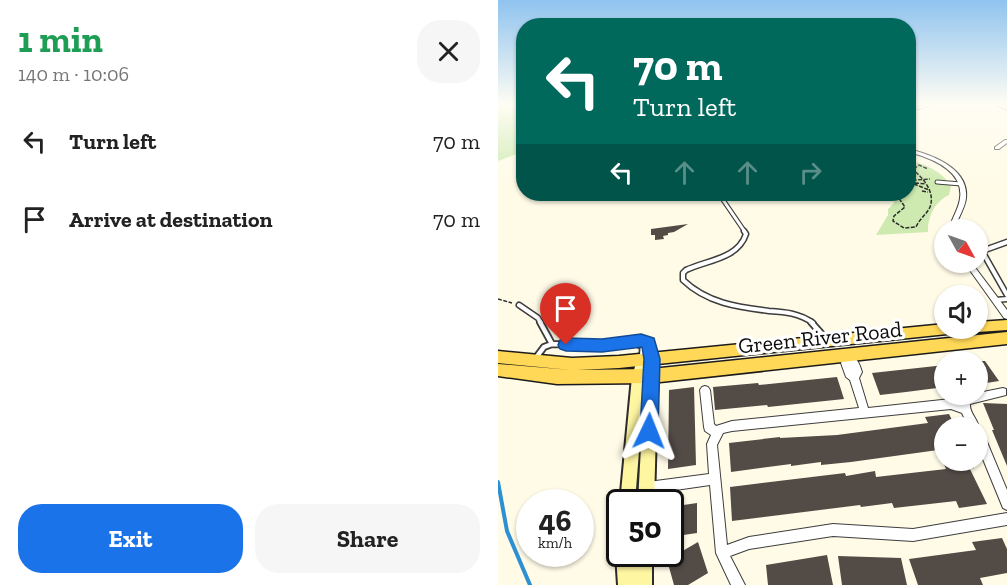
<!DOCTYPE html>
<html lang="en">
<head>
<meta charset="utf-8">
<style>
	body { margin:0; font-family:"Zilla Slab",serif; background:#f6f6f6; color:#222; height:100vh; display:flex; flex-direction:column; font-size:22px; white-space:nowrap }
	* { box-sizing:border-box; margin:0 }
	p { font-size:20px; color:#767676 }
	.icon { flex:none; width:33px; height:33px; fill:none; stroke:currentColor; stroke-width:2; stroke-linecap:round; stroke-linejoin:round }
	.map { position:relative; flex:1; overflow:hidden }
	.sheet { display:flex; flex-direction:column; background:#fff; width:498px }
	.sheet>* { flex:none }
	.guide { position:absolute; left:18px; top:18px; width:400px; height:183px; border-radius:24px; box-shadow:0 2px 4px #0004; background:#00695c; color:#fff; overflow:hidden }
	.needle { width:39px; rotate:130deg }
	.controls { position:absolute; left:436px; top:219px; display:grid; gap:12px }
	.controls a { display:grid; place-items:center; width:54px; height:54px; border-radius:50%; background:#fff; box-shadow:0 2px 4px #0004; font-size:30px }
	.speed { position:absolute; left:18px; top:489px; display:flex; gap:12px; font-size:30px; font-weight:700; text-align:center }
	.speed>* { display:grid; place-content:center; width:78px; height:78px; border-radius:50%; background:#fff; box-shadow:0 2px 4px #0004; line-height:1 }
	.speed small { font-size:15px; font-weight:400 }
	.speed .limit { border:3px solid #111; border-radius:9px; background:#fff; color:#111 }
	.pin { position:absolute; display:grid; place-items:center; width:51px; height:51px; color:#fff; margin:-62px -26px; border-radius:50% 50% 50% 0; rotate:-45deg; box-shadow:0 0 6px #0007 }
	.pin .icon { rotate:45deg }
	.me { position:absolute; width:66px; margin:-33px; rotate:2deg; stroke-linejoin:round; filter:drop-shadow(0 0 4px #0008) }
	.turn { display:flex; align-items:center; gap:21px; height:126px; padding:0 18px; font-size:27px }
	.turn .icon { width:78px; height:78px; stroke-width:2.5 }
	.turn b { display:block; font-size:42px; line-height:51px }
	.lanes { display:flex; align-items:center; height:57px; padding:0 18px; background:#0003; justify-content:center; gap:30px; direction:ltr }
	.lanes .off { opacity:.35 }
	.round { display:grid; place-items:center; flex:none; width:63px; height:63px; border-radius:24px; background:#f6f6f6 }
	.head { display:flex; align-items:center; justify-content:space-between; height:102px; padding:0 18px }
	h1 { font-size:36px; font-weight:700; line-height:45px; color:#1e9e55 }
	.primary-button { display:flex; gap:12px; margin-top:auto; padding:12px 18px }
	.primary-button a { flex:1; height:69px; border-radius:24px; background:#1a73e8; color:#fff; font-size:24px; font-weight:700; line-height:69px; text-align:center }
	.primary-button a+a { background:#f6f6f6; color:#222 }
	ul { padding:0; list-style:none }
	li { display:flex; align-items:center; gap:18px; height:78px; padding:0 18px }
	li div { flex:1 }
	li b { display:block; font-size:22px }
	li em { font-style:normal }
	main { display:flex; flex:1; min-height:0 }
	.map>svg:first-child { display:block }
	.green { fill:#ceeab0 }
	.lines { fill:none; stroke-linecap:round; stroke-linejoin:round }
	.stream { stroke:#2d90d3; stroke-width:4 }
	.building { fill:#534b46 }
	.lane-far2-casing { stroke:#3d3d3d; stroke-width:5 }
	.lane-far1-casing { stroke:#3d3d3d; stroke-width:7 }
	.lane-casing { stroke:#3d3d3d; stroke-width:8 }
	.street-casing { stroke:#3d3d3d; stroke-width:2 }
	.secondary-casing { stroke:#2c2c2c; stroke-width:4 }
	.primary-casing { stroke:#1b1b1b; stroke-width:3 }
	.path { stroke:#2c2c2c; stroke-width:1.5; stroke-dasharray:4 1.5; stroke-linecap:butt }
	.lane-far2 { stroke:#fff; stroke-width:3 }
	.lane-far1 { stroke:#fff; stroke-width:4 }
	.lane { stroke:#fff; stroke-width:4.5 }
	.street { fill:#fff; fill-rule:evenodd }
	.secondary { fill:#fff6a2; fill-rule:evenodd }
	.primary { fill:#ffd857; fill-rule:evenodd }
	.route { fill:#1a73e8; stroke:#114b97; stroke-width:1.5 }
	.labels { text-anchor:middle; stroke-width:6; stroke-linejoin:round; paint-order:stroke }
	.street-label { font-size:22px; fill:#0a0a0a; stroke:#fff }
</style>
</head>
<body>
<main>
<section class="sheet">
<div class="head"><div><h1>1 min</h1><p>140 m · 10:06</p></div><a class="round"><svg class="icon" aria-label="close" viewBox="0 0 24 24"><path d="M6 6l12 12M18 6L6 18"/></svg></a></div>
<ul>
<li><svg class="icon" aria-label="left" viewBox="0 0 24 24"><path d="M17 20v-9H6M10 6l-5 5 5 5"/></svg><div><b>Turn left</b></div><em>70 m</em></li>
<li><svg class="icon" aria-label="arrive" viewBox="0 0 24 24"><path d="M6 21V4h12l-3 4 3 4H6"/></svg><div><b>Arrive at destination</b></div><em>70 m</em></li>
</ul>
<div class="primary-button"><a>Exit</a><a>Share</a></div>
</section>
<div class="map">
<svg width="509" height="585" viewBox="0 0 509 585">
	<rect width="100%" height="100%" fill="#fffbe7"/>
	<path class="green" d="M0 104H25L26 151 0 161Z
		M411 161C426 163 445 172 453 186L451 195C437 201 429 218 430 232L378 235 390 215V209L396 203 395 194H411Z"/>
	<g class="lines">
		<path class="stream" d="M0 482 9 531 32 585"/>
	</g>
	<path class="building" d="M190 224 176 232 170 233V235L165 236 166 239 157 240V235H153V229Z
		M480 361H487L501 381 482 384Z
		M447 365V387L408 392 382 395 374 373Z
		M339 377 346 399 270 407 269 405 217 410 215 387 260 383 261 385Z
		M196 387 198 465 170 469 171 390Z
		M485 403 509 404V466L494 430H496Z
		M451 414 458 428H447V460H472L476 468 472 469 489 504 461 508 458 501 396 508 394 503 363 507 362 505 234 521 232 487 347 473 348 476 377 471 378 477 448 469 440 450 353 462 323 465V462L293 466V464L233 472 231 443 282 437V438L339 435 430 423 427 417Z
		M199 503V533L172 537V507Z
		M504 538 509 549V573L482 578 485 585H420L411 559 478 550 474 542Z
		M200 542 210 573 190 585H176L169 560Z
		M329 555 335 585H270L268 565Z
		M340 556 403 558 409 585H344Z"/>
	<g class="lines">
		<defs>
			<path id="lane-far2" d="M439 182 463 184
				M221 194 247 232"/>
			<path id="lane-far1" d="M246 231 248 234C240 259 209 260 188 270L185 273V280C209 303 239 307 271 311 287 312 301 313 315 323
				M509 242 484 251 509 295
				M498 300 509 299
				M21 305 40 318 43 323"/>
			<path id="lane" d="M313 322 329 340
				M54 344 104 345 136 342
				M144 357 145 347 136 342 151 343 154 356
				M37 359 46 347 54 344 42 322"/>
			<path id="street" d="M429 104H436L411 112V110Z
				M496 104H502L509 108V110Z
				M507 140H509V143L501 149H497V147Z
				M411 149C434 155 471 168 468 198 467 209 459 218 457 230H451C453 219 461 209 462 198 466 170 433 158 411 152Z
				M305 194H311L307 197 305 196Z
				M466 262H473L509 310V319L506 318Z
				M350 353C359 357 361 363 364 372L361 378 370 408 453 399 463 403 465 397 472 394H480V393L505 388 508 389V395L472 404C471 413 481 420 481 429L484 430 509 490V510L505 508 480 447V428H471L464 413 453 409 234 431 225 433 219 445 229 545 251 537 335 524 415 529 509 513V525L415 541 335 536 251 549 232 556 247 585H233L218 553 212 485 150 494 146 492 144 488 146 484 150 482 211 474 209 444 213 435 207 431 206 427 202 390 204 387 207 386 210 387 212 390 216 424 218 426 234 421 361 408 352 380 348 377 343 363 347 354Z"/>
			<path id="secondary" d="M154 354 158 355 160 359 156 502H140L147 374 137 502 122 503 134 377 140 356 144 355 149 357Z
				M121 548 122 554H136V560V554H154V585H120L118 554Z"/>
			<path id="primary" d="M509 320V330L480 332 474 328H480V322Z
				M447 324V328H465L464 332 459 333 121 368 79 370 153 369 509 332V344L153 383 59 384 0 376V364L73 370 0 363V351L74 358 121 356Z"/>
		</defs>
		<use href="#lane-far2" class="lane-far2-casing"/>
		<use href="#lane-far1" class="lane-far1-casing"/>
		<use href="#lane" class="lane-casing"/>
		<use href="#street" class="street-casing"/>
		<use href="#secondary" class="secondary-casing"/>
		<use href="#primary" class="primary-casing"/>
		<path class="path" d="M411 162 416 164 414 167
			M416 169 421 165 430 169
			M411 176 416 180
			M417 183 428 184
			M416 184 431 190
			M411 185 417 180 432 179
			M424 191 430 192
			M398 194 407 207 396 216 395 221 406 228 418 227C422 218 429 214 432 207 438 191 423 175 411 167
			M0 299 14 303"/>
		<use href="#lane-far2" class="lane-far2"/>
		<use href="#lane-far1" class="lane-far1"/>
		<use href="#lane" class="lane"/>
		<use href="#street" class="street"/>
		<use href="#secondary" class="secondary"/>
		<use href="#primary" class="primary"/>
	</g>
	<linearGradient id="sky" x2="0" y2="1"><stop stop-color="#8fc3ef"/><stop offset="0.56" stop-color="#fffdf4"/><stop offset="1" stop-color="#fffdf4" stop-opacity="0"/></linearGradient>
	<rect width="509" height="186" fill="url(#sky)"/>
	<path class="route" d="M143 334 156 338 162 359 160 431 158 438 151 440 145 438 142 431 146 359 144 347 104 352 68 351 62 349 60 345 62 340 68 338 104 339Z"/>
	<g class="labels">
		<g class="street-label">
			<text transform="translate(322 337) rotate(-6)" y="8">Green River Road</text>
		</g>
	</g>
</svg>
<div class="controls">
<a><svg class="needle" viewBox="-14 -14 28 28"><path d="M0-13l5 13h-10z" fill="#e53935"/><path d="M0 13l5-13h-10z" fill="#767676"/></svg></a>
<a><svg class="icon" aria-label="sound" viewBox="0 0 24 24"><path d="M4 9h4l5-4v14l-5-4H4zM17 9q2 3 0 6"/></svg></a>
<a>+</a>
<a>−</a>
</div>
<div class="speed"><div>46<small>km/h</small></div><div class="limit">50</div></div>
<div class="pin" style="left:68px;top:345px;background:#d93025"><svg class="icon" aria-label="arrive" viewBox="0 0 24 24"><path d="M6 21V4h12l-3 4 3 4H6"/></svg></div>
<svg class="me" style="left:151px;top:431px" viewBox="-20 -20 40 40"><path d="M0-17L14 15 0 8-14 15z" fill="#1a73e8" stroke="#fff" stroke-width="4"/></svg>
<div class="guide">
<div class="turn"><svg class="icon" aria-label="left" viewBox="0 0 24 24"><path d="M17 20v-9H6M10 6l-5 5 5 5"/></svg><div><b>70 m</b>Turn left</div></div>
<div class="lanes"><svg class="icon" aria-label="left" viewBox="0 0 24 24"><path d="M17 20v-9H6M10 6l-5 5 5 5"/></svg><svg class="icon off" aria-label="ahead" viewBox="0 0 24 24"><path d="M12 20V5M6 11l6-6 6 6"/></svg><svg class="icon off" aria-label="ahead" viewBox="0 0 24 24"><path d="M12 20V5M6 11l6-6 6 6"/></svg><svg class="icon off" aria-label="right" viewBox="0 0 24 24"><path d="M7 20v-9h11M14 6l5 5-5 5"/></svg></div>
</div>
</div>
</main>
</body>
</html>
